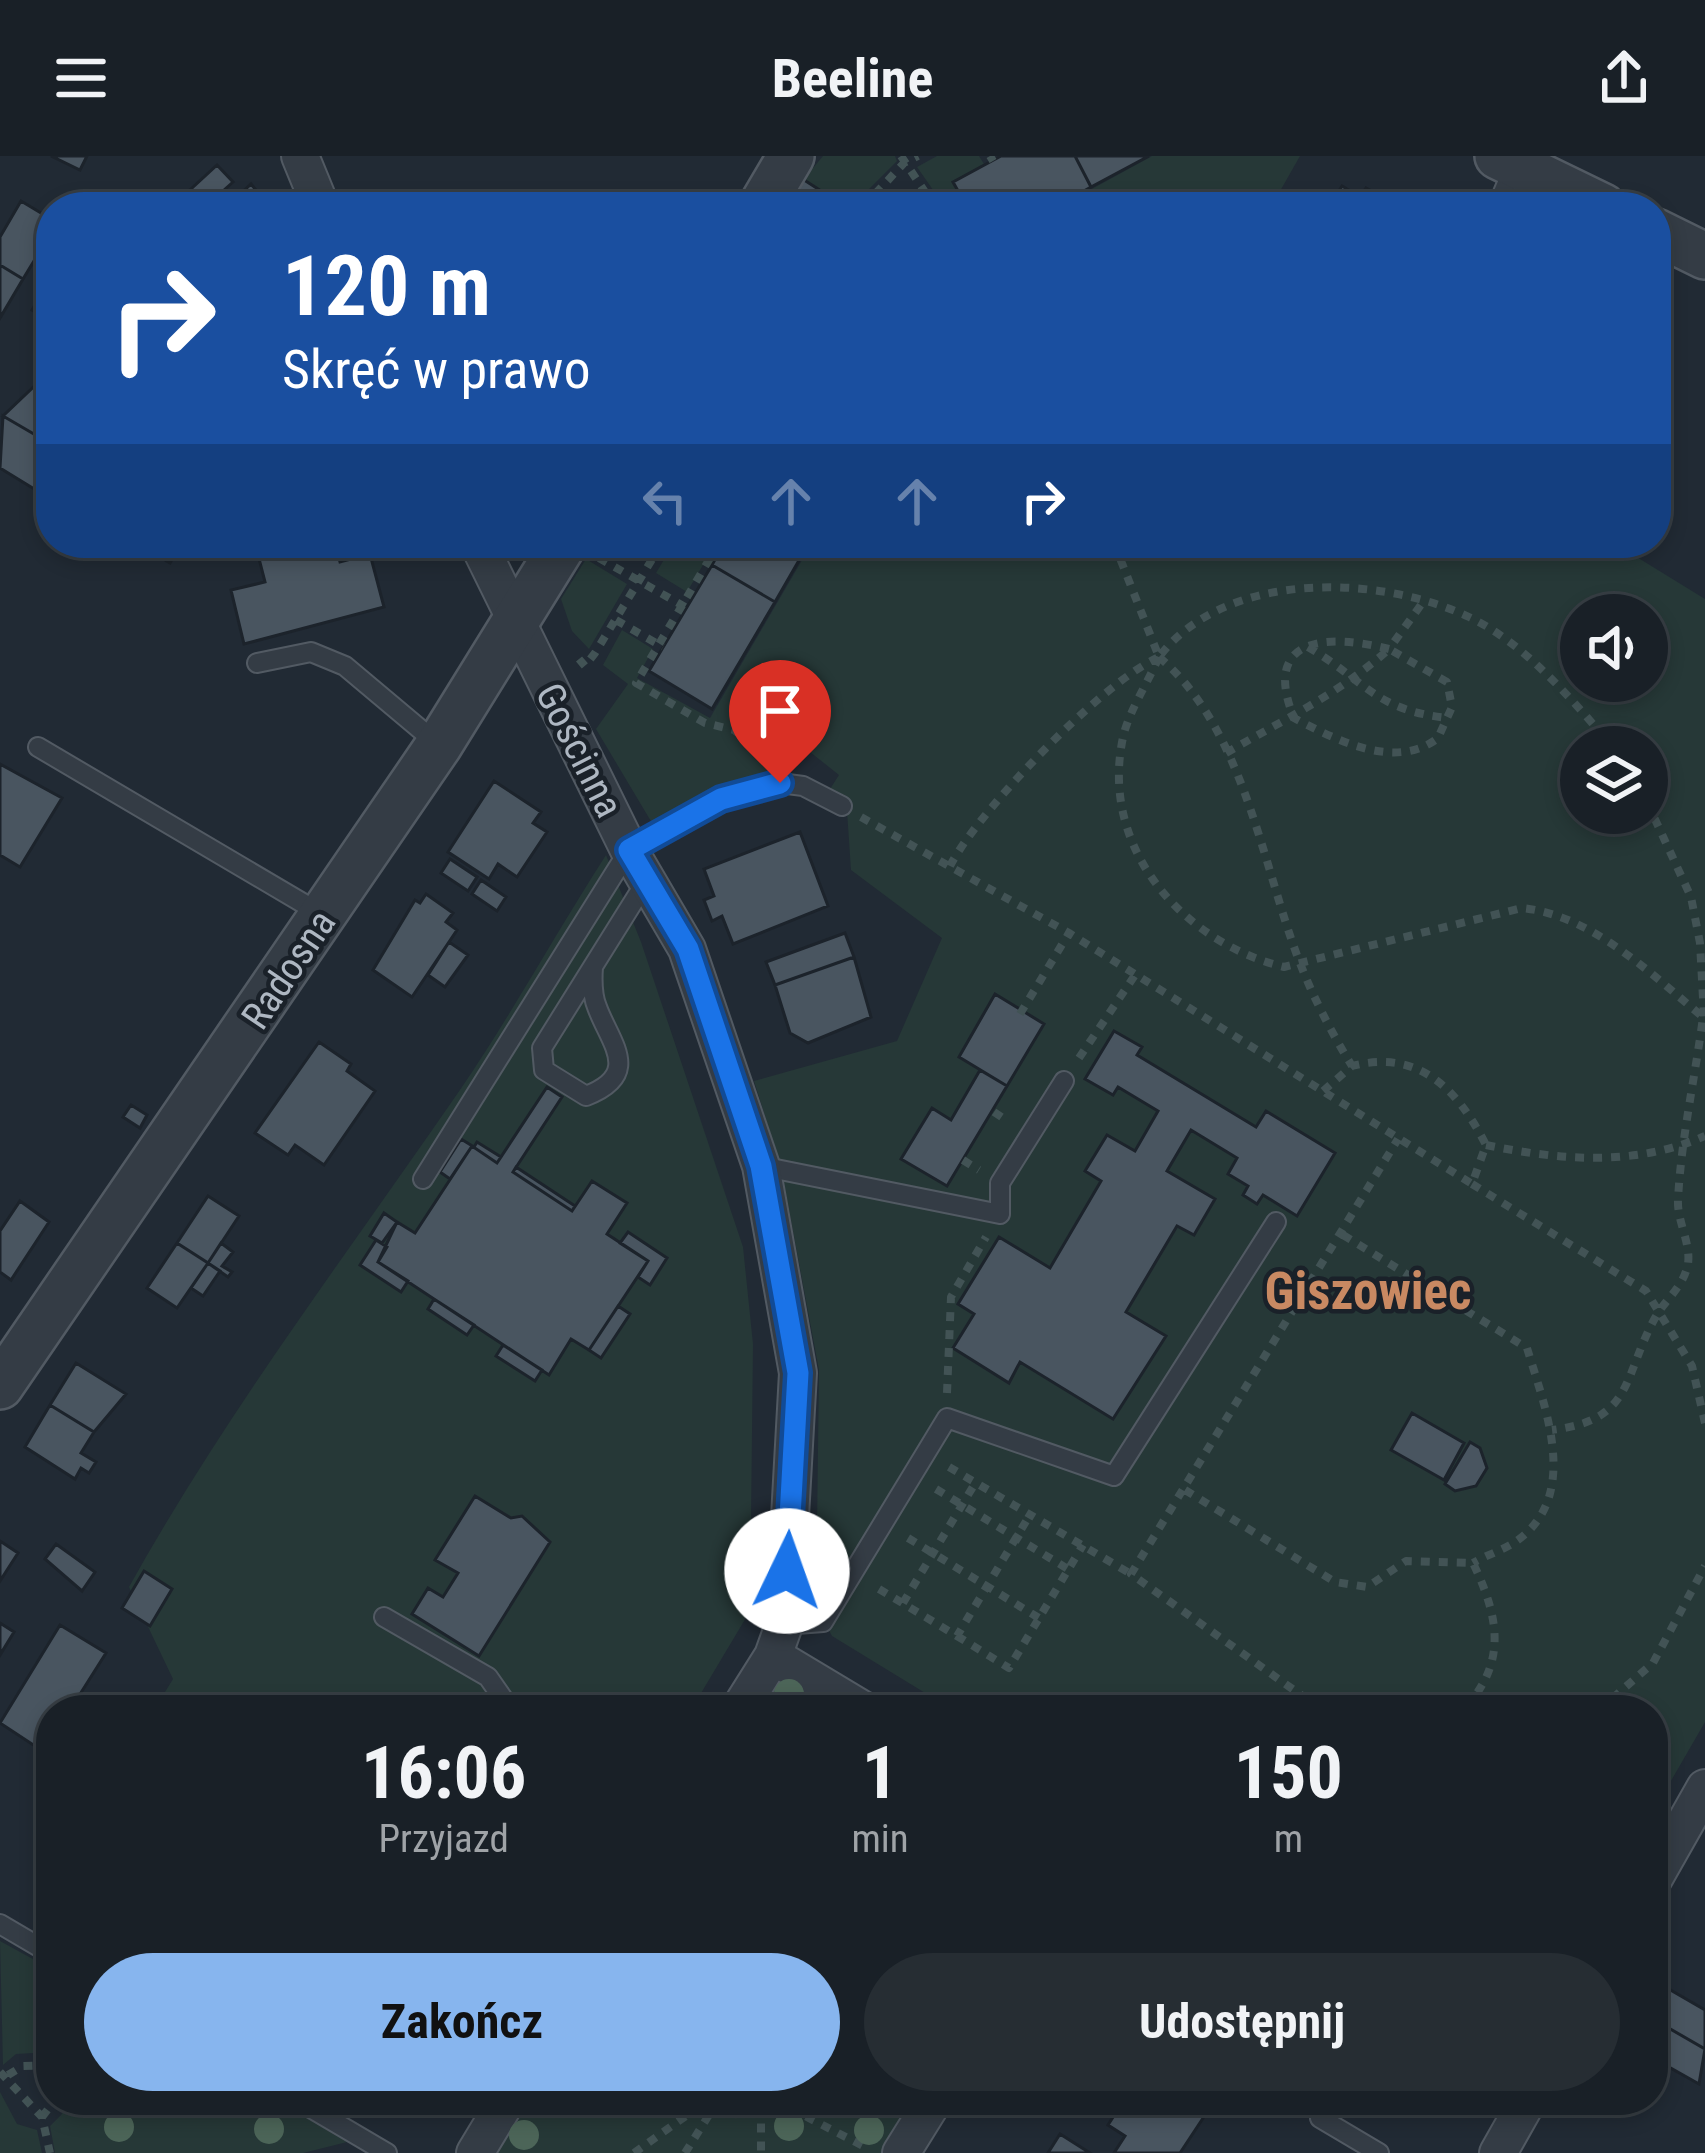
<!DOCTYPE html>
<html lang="pl">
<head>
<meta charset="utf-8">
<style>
	body { margin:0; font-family:"Roboto Condensed",sans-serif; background:#262d33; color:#f1f3f6; height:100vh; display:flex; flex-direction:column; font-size:45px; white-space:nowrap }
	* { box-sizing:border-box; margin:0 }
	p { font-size:39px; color:#9fa3a7 }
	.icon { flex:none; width:66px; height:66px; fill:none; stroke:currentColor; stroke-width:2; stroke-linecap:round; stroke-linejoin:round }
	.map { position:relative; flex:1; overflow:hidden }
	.side { position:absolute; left:36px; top:1539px; width:1632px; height:420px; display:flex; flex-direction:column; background:#192027; border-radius:48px; box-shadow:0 6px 18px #0003,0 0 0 3px #373e44 }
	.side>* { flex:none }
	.guide { position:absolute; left:36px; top:36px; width:1635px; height:366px; border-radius:48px; box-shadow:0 6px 18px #0003,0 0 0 3px #373e44; background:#1a4fa0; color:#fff; overflow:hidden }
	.buttons { position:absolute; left:1560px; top:438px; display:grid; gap:24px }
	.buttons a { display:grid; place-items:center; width:108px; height:108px; border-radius:50%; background:#192027; box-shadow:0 6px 18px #0003,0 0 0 3px #373e44; font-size:60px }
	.pin { position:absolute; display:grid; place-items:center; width:102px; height:102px; color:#fff; margin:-123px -51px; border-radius:50% 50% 50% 0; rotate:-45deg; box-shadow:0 0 12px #0007 }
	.pin .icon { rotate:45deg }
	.me { position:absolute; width:132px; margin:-66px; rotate:3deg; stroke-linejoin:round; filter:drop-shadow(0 0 9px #0008) }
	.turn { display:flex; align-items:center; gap:42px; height:252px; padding:0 48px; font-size:54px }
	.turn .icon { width:156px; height:156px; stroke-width:2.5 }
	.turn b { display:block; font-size:84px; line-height:102px }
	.lanes { display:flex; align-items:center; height:114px; padding:0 48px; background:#0003; justify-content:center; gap:60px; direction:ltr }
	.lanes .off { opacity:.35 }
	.eta { display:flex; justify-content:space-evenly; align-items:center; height:204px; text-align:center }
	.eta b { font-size:72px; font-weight:700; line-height:84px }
	.action { display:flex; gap:24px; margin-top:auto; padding:24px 48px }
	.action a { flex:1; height:138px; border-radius:72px; background:#87b5ee; color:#111; font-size:48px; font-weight:700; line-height:138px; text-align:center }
	.action a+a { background:#262d33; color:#f1f3f6 }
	header { display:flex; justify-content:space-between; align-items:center; height:156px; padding:0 48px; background:#192027; font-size:54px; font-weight:700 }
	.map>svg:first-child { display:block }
	.green { fill:#263837; fill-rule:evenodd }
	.building { fill:#495560; stroke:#1c232b; stroke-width:3 }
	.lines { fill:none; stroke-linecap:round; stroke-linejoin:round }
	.service-casing { stroke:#525a63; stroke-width:22 }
	.minor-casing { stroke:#525a63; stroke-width:40 }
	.tertiary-casing { stroke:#525a63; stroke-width:50 }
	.path { stroke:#425355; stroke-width:8; stroke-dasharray:9 9; stroke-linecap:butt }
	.service { stroke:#343c45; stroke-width:18 }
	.minor { stroke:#343c45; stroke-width:36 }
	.tertiary { stroke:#343c45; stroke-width:45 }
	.tree { fill:#4c6558 }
	.route-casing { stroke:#114b97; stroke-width:30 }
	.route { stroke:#1a73e8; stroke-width:21 }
	.labels { text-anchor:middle; stroke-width:9; stroke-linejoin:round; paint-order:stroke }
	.street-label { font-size:39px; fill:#aeb7c2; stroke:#1a2129 }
	.district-label { font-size:51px; font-weight:bold; fill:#c98962; stroke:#1a2129 }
</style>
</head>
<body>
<header><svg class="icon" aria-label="menu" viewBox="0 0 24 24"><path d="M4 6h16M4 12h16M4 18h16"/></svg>Beeline<svg class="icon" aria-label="share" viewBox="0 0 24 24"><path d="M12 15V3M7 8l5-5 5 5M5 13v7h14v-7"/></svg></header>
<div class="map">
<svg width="1705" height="1997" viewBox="0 0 1705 1997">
	<rect width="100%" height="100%" fill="#212a34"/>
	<path class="green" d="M823 0H895L897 5 851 51H823L829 40 804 23Z
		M937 0H979L984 8 953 25 966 51H945L917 11Z
		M1152 0H1300L1271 51H1059Z
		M674 387H716L687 436 656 417Z
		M812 387H1614L1705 443V1566L1653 1656V1554H953L832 1480 816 1450 819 1214 781 1011 754 925 897 885 942 782 851 714 846 640 830 633 839 619 805 592 785 618 655 672 596 573 628 528 603 509 622 474 653 493 637 522 710 562ZM1581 459H1647V525H1581ZM1581 591H1647V657H1581Z
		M586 403 627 428 589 493 572 475 561 443Z
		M606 699 641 786 743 1091 753 1188 750 1455 691 1554H154L173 1523 129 1431C227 1255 348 1097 462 931 513 856 557 775 606 699Z
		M779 1522 832 1554H760Z
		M0 1785 51 1813V1896L16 1898 3 1909Z
		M0 1936 17 1968 37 1974 42 1997H0Z
		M66 1944H276L347 1986 303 1997H55L50 1970 62 1958Z
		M527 1944H922L889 1997H495Z"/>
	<path class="building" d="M51 0H87L80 14Z
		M1001 0H1075L1091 31 1055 51H967L953 26Z
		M1075 0H1149L1091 31Z
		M217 9 233 26 205 51H184L178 45Z
		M801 22 829 40 822 51H783Z
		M251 28 270 51H227Z
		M1342 30 1360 41 1366 32 1391 46 1389 51H1329Z
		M21 45 51 63V77L23 123 0 109V81Z
		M0 109 23 123 0 162Z
		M43 136 51 142V165L32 154Z
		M45 220 51 223V288L3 260Z
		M3 260 51 288V327L44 339 0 312Z
		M136 387H182L170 407Z
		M255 387H335L340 406 370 398 384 451 244 488 231 434 265 426Z
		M724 387H809L775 446 712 409Z
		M712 409 775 446 712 553 649 515Z
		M0 608 62 642 20 711 0 699Z
		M494 625 541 656 533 667 547 676 517 721 498 708 489 723 448 696Z
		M800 676 828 750 733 788 722 760 712 765 704 744 714 740 704 713Z
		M450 703 477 721 468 735 441 717Z
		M481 724 506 741 497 755 472 738Z
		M426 738 453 757 446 766 457 774 412 841 373 814 415 744 420 747Z
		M845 777 854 801 775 829 766 806Z
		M449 786 468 799 445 831 428 819Z
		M854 801 871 861 808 887 790 877 775 829Z
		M995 838 1044 868 1007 930 959 901Z
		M1114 875 1142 891 1137 899 1256 971 1266 955 1335 997 1297 1060 1263 1039 1257 1048 1243 1039 1248 1030 1228 1018 1237 1002 1191 974 1167 1015 1215 1043 1194 1079 1177 1070 1126 1156 1166 1180 1113 1263 1020 1206 1009 1227 953 1192 974 1158 958 1148 999 1081 1050 1112 1101 1025 1085 1015 1107 979 1135 995 1158 955 1118 931 1113 939 1085 923Z
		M319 886 351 908 347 915 375 935 324 1009 295 989 288 999 255 977Z
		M980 914 1007 930 947 1030 901 1003 932 952 951 964Z
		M547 931 562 941 513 1016 572 1055 592 1025 627 1047 607 1078 648 1105 589 1194 571 1183 549 1219 378 1106 397 1066 415 1077 472 990 497 1007Z
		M131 949 147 959 140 972 123 961Z
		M461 983 474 991 477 986 501 1001 497 1007 472 990 450 1023 440 1016Z
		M516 1011 575 1050 572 1055 513 1016Z
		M208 1040 239 1060 208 1107 177 1087Z
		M20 1045 49 1066 11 1124 0 1116V1075Z
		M384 1057 397 1066 382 1087 370 1080Z
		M628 1076 667 1102 650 1129 638 1121 648 1105 620 1087Z
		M376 1084 387 1091 378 1106 408 1125 401 1136 360 1109Z
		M177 1087 208 1107 177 1152 147 1132Z
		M221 1087 233 1096 222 1110 232 1116 228 1121 208 1107Z
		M208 1107 220 1115 203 1140 191 1132Z
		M434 1143 474 1169 467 1179 428 1153Z
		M618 1150 630 1158 601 1202 589 1194Z
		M503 1189 542 1214 535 1225 496 1200Z
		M76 1207 126 1238 94 1276 50 1249Z
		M50 1249 94 1276 81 1297 96 1306 89 1317 81 1312 75 1323 25 1291Z
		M1412 1257 1464 1287 1444 1324 1391 1294Z
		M1470 1286 1480 1292 1487 1312 1476 1330 1455 1335 1445 1328Z
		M475 1340 511 1362 522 1360 550 1386 479 1500 412 1458 428 1432 443 1441 458 1417 435 1404Z
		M0 1385 18 1397 0 1425Z
		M56 1388 95 1416 82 1435 45 1403Z
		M144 1415 172 1433 150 1470 122 1452Z
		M0 1467 14 1476 0 1499Z
		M60 1469 106 1497 70 1554H51V1584L44 1596 0 1567Z
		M1667 1832 1705 1854V1893L1653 1863Z
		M1653 1863 1705 1893 1699 1928 1653 1902Z
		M1124 1944H1215L1180 1997H1114L1125 1980 1108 1969Z
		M1060 1978 1090 1997H1048Z"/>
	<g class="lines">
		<defs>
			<path id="service" d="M1497 51 1515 8
				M257 507 311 496 345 510 439 589
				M38 591 323 759
				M593 811C592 825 592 839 597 851 610 887 643 918 586 940L544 914 542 892 647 724
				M761 1010 1000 1058V1027L1064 925
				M423 1023 629 694 721 643 780 627 803 630 842 650
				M384 1461 488 1521 511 1554
				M784 1469 823 1466 947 1262 1114 1320 1276 1066
				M0 1768 51 1798
				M297 1944 387 1997
				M1320 1962 1379 1997"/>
			<path id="minor" d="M300 0 321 51
				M478 387 629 694 687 793 761 1010 798 1217 784 1469 773 1500 739 1554
				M773 1500 863 1554
				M1653 1724 1705 1632
				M475 1997 507 1944
				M901 1997 934 1944
				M1498 1997 1528 1944"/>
			<path id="tertiary" d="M1498 0 1603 51
				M761 51 791 0
				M1656 76 1705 100
				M0 1230 439 589 564 387"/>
		</defs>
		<use href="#service" class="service-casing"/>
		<use href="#minor" class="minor-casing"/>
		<use href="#tertiary" class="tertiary-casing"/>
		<path class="path" d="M901 0 935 51
			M990 0 993 5
			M863 51 904 7 918 0
			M719 387 636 527 705 567 734 574 770 601
			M1114 387 1159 501C1225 414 1378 418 1469 461 1526 488 1572 544 1613 591
			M599 402 685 451
			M616 464 663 491
			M1308 491C1366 525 1374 554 1448 562
			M1159 501C1148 526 1131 552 1124 577 1097 689 1181 786 1284 811L1522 752C1592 759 1651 818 1703 861 1695 922 1681 983 1678 1044 1677 1065 1691 1087 1688 1108 1683 1132 1666 1142 1655 1162 1622 1222 1634 1264 1552 1274
			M1159 501C1243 572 1261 703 1298 802 1312 839 1331 876 1352 910L1322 936
			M579 503 585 510 595 497 662 387
			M1226 597C1283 564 1339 538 1389 493L1447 526 1452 551 1438 582C1396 615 1336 584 1294 562 1260 479 1330 478 1389 493L1423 446
			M1647 646 1691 741 1700 787 1704 861
			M861 661 1069 777 1472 1028 1486 989C1457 932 1418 893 1352 910
			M950 710C978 655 1102 527 1157 502
			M1020 858 1069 777
			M1079 902 1135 819
			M994 956 1009 966
			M1486 989C1559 1004 1634 1011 1705 980
			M963 1004 979 1014
			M1472 1028 1646 1135 1692 1210 1705 1267
			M1343 1079 1527 1192C1544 1249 1579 1333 1523 1380 1508 1393 1490 1397 1473 1407
			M947 1237 951 1141 986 1081
			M949 1311 1131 1418
			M936 1333 1068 1413
			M1185 1334 1335 1426 1367 1431 1406 1405 1473 1407C1499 1461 1508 1507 1463 1554
			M908 1382 1039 1462
			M879 1433 957 1480 1031 1357
			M903 1447 977 1324
			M957 1480 1009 1512 1083 1389
			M1322 1554 1131 1418 1398 983
			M1599 1554 1653 1507 1705 1410
			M0 1916 42 1961 50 1997
			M8 1919 23 1910 51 1909
			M774 1944 869 1993
			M703 1945C720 1963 744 1963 760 1944
			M755 1951 761 1963V1997
			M42 1961 55 1944
			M634 1997 704 1947
			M685 1997 712 1954"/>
		<use href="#service" class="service"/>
		<use href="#minor" class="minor"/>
		<use href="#tertiary" class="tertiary"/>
	</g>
	<g class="tree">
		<circle cx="789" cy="1538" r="15"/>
		<circle cx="789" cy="1970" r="15"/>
		<circle cx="119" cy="1971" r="15"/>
		<circle cx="269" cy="1973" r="15"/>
		<circle cx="869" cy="1974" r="15"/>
		<circle cx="524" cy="1979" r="15"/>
	</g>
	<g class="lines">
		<defs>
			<path id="route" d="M780 627 721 643 629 694 688 793 761 1010 798 1217 787 1415"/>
		</defs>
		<use href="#route" class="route-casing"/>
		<use href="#route" class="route"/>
	</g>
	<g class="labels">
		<g class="street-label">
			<text transform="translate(580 594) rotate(63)" y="14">Gościnna</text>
			<text transform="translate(288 813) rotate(-56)" y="14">Radosna</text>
		</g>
		<g class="district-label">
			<text x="1368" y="1153">Giszowiec</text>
		</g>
	</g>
</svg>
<div class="buttons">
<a><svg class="icon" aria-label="sound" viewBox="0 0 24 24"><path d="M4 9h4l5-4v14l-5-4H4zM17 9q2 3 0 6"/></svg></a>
<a><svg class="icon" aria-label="layers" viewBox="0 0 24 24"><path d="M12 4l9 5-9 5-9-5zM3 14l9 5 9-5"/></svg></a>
</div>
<div class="pin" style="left:780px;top:627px;background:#d93025"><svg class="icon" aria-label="arrive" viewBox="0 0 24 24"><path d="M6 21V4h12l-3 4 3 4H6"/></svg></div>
<svg class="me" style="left:787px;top:1415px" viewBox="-20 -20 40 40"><circle r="19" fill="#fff"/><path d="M0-13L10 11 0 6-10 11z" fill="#1a73e8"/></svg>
<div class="guide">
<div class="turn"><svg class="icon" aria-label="right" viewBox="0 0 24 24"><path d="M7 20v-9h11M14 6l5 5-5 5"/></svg><div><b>120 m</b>Skręć w prawo</div></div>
<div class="lanes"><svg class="icon off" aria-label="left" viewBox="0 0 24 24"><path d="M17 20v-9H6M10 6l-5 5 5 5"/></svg><svg class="icon off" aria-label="ahead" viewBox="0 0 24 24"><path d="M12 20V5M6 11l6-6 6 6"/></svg><svg class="icon off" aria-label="ahead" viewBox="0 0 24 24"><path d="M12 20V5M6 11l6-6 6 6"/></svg><svg class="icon" aria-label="right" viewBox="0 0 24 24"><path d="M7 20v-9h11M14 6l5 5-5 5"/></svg></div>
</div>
<section class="side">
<div class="eta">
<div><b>16:06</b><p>Przyjazd</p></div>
<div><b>1</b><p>min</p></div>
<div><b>150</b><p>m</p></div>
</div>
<div class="action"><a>Zakończ</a><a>Udostępnij</a></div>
</section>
</div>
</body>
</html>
